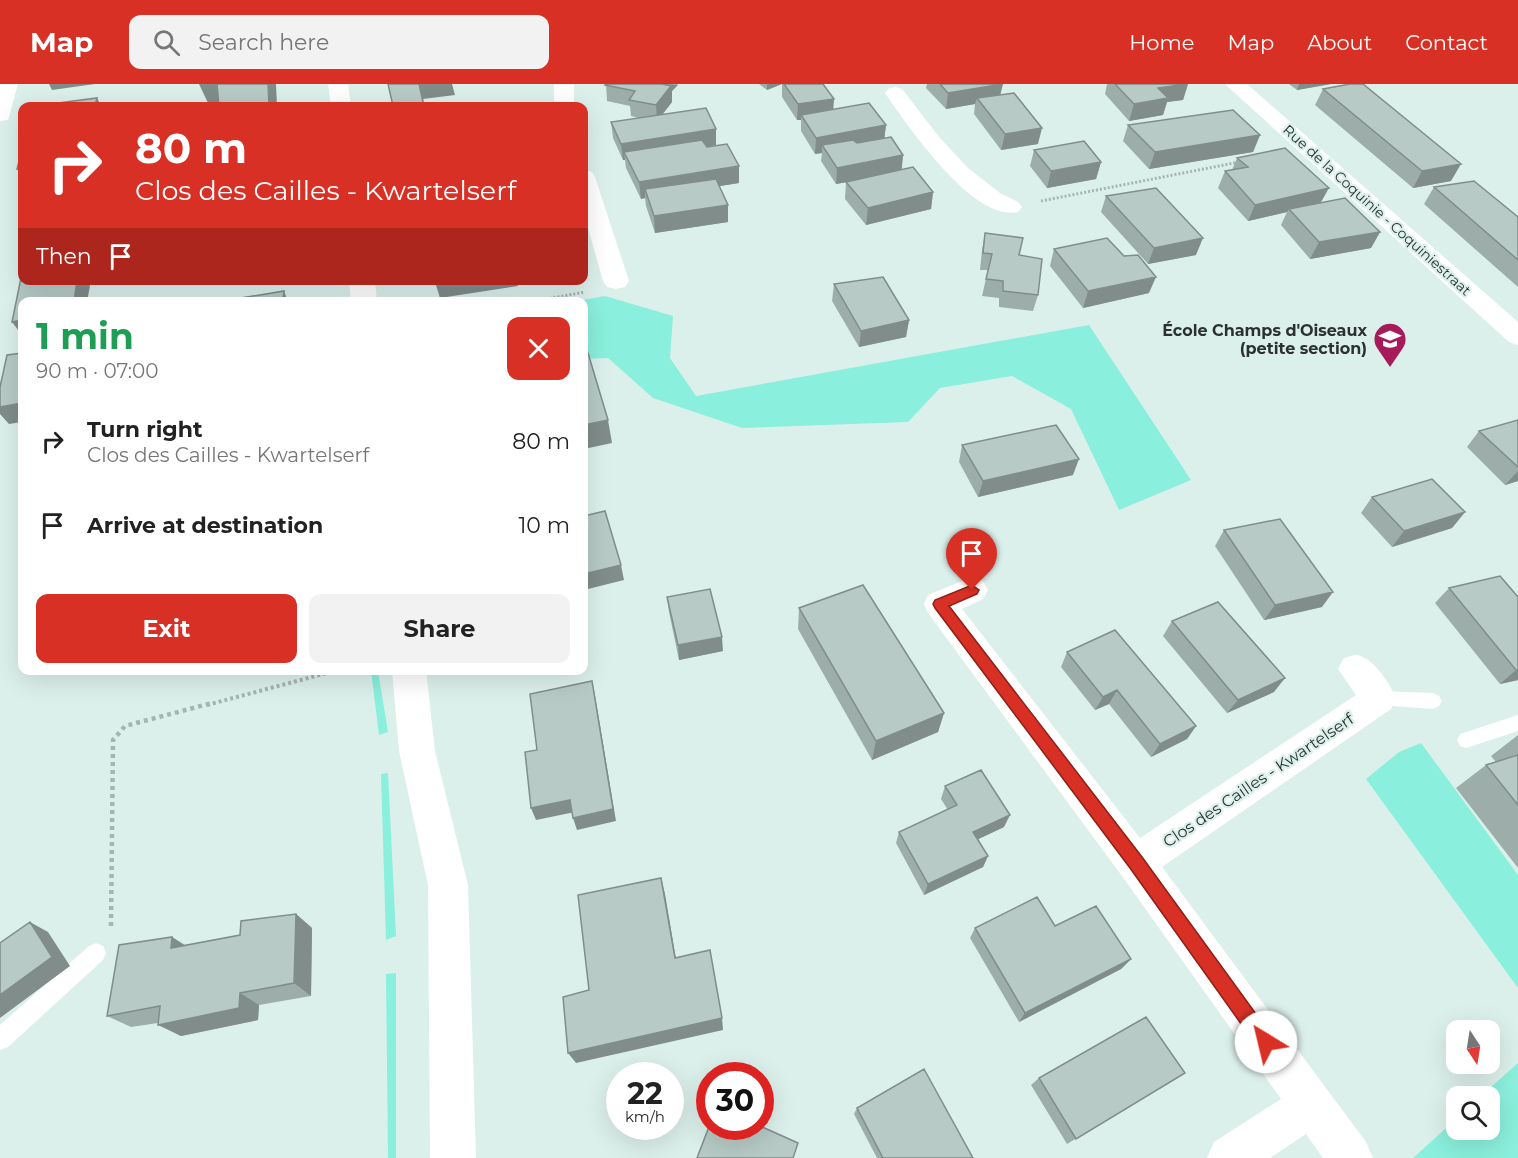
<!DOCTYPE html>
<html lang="en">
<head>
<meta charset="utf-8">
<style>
	body { margin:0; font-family:Montserrat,sans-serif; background:#f2f2f2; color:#222; height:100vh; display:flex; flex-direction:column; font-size:22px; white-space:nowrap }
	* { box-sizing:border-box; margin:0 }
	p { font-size:20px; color:#767676 }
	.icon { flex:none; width:33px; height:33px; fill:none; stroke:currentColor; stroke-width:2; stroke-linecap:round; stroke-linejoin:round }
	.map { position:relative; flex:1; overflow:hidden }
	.drawer { position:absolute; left:18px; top:213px; width:570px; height:378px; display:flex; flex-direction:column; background:#fff; border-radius:12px; box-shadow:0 6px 24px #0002 }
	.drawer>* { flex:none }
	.banner { position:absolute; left:18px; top:18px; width:570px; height:183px; border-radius:12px; box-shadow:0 6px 24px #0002; background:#d93025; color:#fff; overflow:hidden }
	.needle { width:39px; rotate:168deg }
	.buttons { position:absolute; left:1446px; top:936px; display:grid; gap:12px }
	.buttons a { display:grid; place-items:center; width:54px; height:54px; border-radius:12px; background:#fff; box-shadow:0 6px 24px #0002; font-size:30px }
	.speed { position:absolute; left:606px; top:978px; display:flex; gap:12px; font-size:30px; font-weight:700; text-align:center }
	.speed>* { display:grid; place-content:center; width:78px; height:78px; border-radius:50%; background:#fff; box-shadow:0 6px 24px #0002; line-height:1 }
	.speed small { font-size:15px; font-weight:400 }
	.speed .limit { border:9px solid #d22; background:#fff; color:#111 }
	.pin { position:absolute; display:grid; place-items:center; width:51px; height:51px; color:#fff; margin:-62px -26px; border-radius:50% 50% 50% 0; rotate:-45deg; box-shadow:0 0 6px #0007 }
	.pin .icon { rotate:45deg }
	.me { position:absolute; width:66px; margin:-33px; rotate:324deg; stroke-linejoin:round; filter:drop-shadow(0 0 4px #0008) }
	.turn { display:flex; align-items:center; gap:21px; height:126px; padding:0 18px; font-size:27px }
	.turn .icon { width:78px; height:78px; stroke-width:2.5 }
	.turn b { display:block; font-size:42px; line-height:51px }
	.then { display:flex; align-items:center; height:57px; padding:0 18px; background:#0003; gap:12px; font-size:22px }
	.round { display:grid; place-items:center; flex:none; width:63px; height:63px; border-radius:12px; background:#f2f2f2 }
	.head { display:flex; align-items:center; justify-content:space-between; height:102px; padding:0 18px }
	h1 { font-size:36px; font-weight:700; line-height:45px; color:#1e9e55 }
	.cta { display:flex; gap:12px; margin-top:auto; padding:12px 18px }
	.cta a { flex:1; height:69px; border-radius:12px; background:#d93025; color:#fff; font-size:24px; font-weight:700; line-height:69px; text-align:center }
	.cta a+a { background:#f2f2f2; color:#222 }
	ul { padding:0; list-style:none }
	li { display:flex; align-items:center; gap:18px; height:84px; padding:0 18px }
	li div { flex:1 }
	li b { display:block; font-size:22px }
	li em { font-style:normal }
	header { display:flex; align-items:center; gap:36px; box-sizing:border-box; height:84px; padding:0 30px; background:#d93025; color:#fff }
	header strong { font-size:28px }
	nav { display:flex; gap:33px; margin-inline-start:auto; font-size:21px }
	.search { width:420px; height:54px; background:#f2f2f2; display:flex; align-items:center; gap:15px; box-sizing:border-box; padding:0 21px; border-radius:12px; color:#767676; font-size:22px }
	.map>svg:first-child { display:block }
	.green { fill:#8aefdc }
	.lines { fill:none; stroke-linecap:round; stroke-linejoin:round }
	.path-far2 { stroke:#a5b5b1; stroke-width:3; stroke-dasharray:2 2; stroke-linecap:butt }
	.path-far1 { stroke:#a5b5b1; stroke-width:4; stroke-dasharray:3 3; stroke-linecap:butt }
	.path { stroke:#a5b5b1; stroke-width:4.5; stroke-dasharray:4 4; stroke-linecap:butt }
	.lane { fill:#fff; fill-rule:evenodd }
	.street { fill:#fff; fill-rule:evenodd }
	.secondary { fill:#fff; fill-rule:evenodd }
	.wall { fill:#9daeaa }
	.shaded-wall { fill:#808d8b }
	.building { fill:#b7cac6; stroke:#808d8b; stroke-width:1.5 }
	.route { fill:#d93025; stroke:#8d1f18; stroke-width:1.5 }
	.labels { text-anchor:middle; stroke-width:4.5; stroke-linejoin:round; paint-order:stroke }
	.far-street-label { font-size:14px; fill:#2a3130; stroke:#dcf0eb }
	.poi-label { font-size:16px; font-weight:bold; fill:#2a3130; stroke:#dcf0eb; text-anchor:end }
	.street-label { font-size:16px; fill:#2a3130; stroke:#dcf0eb }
</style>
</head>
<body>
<header>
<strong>Map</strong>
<div class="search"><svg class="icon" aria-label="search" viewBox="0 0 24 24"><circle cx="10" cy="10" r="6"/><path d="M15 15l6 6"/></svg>Search here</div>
<nav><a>Home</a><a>Map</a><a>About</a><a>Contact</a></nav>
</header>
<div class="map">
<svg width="1518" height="1074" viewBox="0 0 1518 1074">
	<rect width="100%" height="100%" fill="#dcf0eb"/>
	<path class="green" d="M605 212 673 232 670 274 696 312 1089 241 1191 396 1119 426 1071 325 1012 292 940 304 908 338 742 344 653 314 608 274 584 275V218H572Z
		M371 587H378L388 648 379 651Z
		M1421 659 1518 791V904L1366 695 1399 668Z
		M388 689 396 852 386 856 381 690Z
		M396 889V1074H388L386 890Z
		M1518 979V1074H1413L1456 1035V1046H1490V1012H1481Z"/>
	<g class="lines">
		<path class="path-far2" d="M1041 117 1239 78
			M530 218 585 208"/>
		<path class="path-far1" d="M207 621 338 586"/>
		<path class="path" d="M111 842 113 656 125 642 212 619"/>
		<path class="lane" d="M1379 607 1433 609 1439 612 1442 617 1439 622 1433 625 1379 621 1373 619 1370 614 1373 609Z
			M1518 631V647L1466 664 1460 662 1457 656 1460 650Z
			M96 859 103 862 106 869 103 876 8 963 0 966V941L89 862Z"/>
		<path class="street" d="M0 0H18L8 36 0 37Z
			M554 0H574V22H554Z
			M1225 0H1247L1518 238V261L1509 258Z
			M895 3 902 5 940 54 968 84 1000 109 1018 118 1022 123 1018 128C974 139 907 41 885 9L888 5Z
			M584 86 592 88 595 93 629 197 625 203 616 205 607 203 603 197 584 130Z
			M972 493 983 497 988 506 983 515 962 525 1140 754 1356 611 1338 585 1343 575C1347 573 1353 571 1357 571 1374 574 1390 600 1396 614L1391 625 1162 783 1366 1058 1373 1074H1323L1306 1050 1270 1074H1207L1214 1058 1281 1015 1122 792 928 529 924 520 928 511Z"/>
		<path class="secondary" d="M328 0H348L351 22H331Z
			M349 196H375L377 218H351Z
			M392 586H426L435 667 468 801 476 1074H430L428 801 399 667Z"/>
	</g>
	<path class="wall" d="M606 0H678L672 7V18L663 30 716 45V61L707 63 739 99 719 102 728 121V138L655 149 646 122 645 114 641 115 626 84 625 76H623L613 54 611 38 639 34 631 32 630 22 607 17Z
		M759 0H782L767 6Z
		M782 0H823L833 25 886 41 884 55 903 71 902 85 933 108 931 125 866 141 845 115 846 98H848L836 100 821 77 822 69 815 70 801 47V36H797L782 13Z
		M927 0H1002L1000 11 1038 60 1001 66 974 30 975 20 946 25 926 4Z
		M1107 0H1188L1183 16 1167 18 1163 31 1129 37 1105 10Z
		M1289 0H1331L1297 6Z
		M1323 5 1451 97 1413 104 1315 21Z
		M1128 41 1260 51 1253 68 1149 85 1123 57Z
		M1034 66 1101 78 1096 95 1047 104 1030 82Z
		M1237 74 1321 119 1380 148 1371 164 1310 175 1281 141 1287 128 1248 137 1218 104 1225 87 1232 86Z
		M1434 103 1518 133V203L1424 120Z
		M1106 112 1196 171 1148 180 1101 128Z
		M985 149 1019 171 1038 211 1033 227 999 223V214L982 212 988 186H980L982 166Z
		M1054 165 1124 172 1149 209 1083 224 1050 182Z
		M834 200 909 236 906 253 859 263 832 217Z
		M1518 336V397L1505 401 1467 363 1479 347Z
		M962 361 1073 391 978 413 959 378Z
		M1372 413 1465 428 1452 444 1392 463 1361 429Z
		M1224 446 1322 523 1264 536 1215 462Z
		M1500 492 1518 596 1500 600 1435 519 1449 504Z
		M667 513 723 567 679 576 669 528Z
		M799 524 944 629 938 648 872 676 798 545Z
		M1172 537 1274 608 1227 629 1163 552Z
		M1067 568 1196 642 1187 655 1151 673 1109 620 1095 626 1061 583Z
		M1518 651V784L1456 704 1486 681 1496 678 1491 672Z
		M945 702 1004 743 978 755 988 772 983 783 924 811 896 759 899 748 948 726 941 715Z
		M296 830 312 844 311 912 259 921 258 936 181 952 158 939 131 943 107 932 172 853 185 861 240 851Z
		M1055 842 1131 875 1121 885 1019 938 970 854 975 844Z
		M1185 989 1067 1060 1031 1001 1039 994Z
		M857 1024 973 1074H877L854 1030Z"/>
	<path class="shaded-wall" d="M49 0H95L52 6Z
		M199 0H219L227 18 209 21Z
		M268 0H276L277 22H269Z
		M419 0H452L455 11 423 15 424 22Z
		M662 0 678 1 672 7V18L657 37 656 21Z
		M767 0H782L767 6Z
		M1003 0 999 16 977 14 975 20 946 25 948 9Z
		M1188 0 1183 16 1167 18 1163 31 1129 37 1134 20 1158 4Z
		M1299 0H1331L1297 6Z
		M97 14 101 22H95Z
		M834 15 833 31H801V36H797L798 20Z
		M886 41 884 58 822 61V69L815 70 816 54Z
		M1042 44 1038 60 1001 66 1005 50Z
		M716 45V61L628 75 624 68 625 76H623L621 60Z
		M1260 51 1253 68 1149 85 1155 68Z
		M903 71 901 88 836 100 837 84Z
		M1101 78 1096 95 1047 104 1051 87Z
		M1461 80 1451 97 1413 104 1422 87Z
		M739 82V99L647 114 645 105V114L641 115 639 98Z
		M22 84V93L17 85Z
		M1329 104 1320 120 1289 125 1287 128 1248 137 1255 121Z
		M933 108 931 125 866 141 868 124Z
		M728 121V138L655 149 654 132Z
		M1380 148 1371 164 1310 175 1319 158Z
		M1203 154 1196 171 1148 180 1154 164Z
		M1156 193 1149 209 1083 224 1088 207Z
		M77 196H91L87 218H74Z
		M441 196H516L518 202 440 214 435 198Z
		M284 207 288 218H283Z
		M22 236V251L12 238Z
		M909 236 906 253 859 263 861 247Z
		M22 319V338L9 340 0 330V323Z
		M608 336 612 359 584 365V341Z
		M1079 375 1073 391 978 413 983 397Z
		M1518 387V397L1505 401Z
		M1465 428 1452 444 1392 463 1404 447Z
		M621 481 624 496 584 506V490Z
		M1333 508 1322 523 1264 536 1275 521Z
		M722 553 723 567 679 576 678 561Z
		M234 586H250L236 590Z
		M1516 586H1518V596L1500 600Z
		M1285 594 1274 608 1227 629 1238 616Z
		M592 597 595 611 616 737 577 746 573 734Z
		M1117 606 1109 620 1095 626 1103 613Z
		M944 629 938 648 872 676 876 657Z
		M1196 642 1187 655 1151 673 1160 660Z
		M570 716 575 728 536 736 531 724Z
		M1010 731 1004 743 968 760 973 748Z
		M988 772 983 783 924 811 928 800Z
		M661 794 665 810 678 887 675 874Z
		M296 830 312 844 311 912 294 899Z
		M30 838 48 848 70 882 0 934V911Z
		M172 853 193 867 171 864Z
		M1131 875 1121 885 1019 938 1025 929Z
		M240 909 259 921 258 936 181 952 158 941Z
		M722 934 723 946 576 979 568 969Z"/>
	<path class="building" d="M217 0H268L269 22H219Z
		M388 0H419L424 22H393Z
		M606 0H662L671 2 656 21 629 16 635 7 605 1Z
		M784 0H823L834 15 798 20Z
		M940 0H1003L948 9Z
		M1115 0H1187L1158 4 1168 14 1134 20Z
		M1350 0H1363L1461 80 1422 87 1323 5Z
		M1014 9 1042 44 1005 50 977 14Z
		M97 14 95 22H34H35Z
		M869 19 886 41 816 54 801 31Z
		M706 24 716 45 621 60 611 38Z
		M1233 26 1260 51 1155 68 1128 41Z
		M891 53 903 71 837 84 822 61 853 56 857 59Z
		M702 56 707 63 727 60 739 82 639 98 624 68Z
		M1084 57 1101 78 1051 87 1034 66Z
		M1285 64 1329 104 1255 121 1225 87 1248 83 1237 74Z
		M22 66V84L17 85Z
		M913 83 933 108 868 124 846 98Z
		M716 95 728 121 654 132 645 105Z
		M1474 97 1518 133V176L1434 103Z
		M1156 104 1203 154 1154 164 1106 112Z
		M1345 114 1380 148 1319 158 1289 125Z
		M985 149 1023 154 1019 171 1042 175 1038 211 1003 207V197L986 195 992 170 983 169Z
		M1107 154 1124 172 1138 171 1156 193 1088 207 1054 165Z
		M22 189V196H77L74 218H22V236L12 238Z
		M883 193 909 236 861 247 834 200Z
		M284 207 283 218H235V215Z
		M584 259H585L608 336 584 341Z
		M22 269V319L0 323V303L7 271Z
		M1518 336V383L1479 347Z
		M1056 341 1079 375 983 397 962 361Z
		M1432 395 1465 428 1404 447 1372 413Z
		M605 427 621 481 584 490V432Z
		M1280 435 1333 508 1275 521 1224 446Z
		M1500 492 1518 513V586H1516L1449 504Z
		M863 501 944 629 876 657 799 524Z
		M710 505 722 553 678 561 667 513Z
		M1218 518 1285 594 1238 616 1172 537Z
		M1115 546 1196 642 1160 660 1117 606 1103 613 1067 568Z
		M592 597 613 725 573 734 570 716 531 724 525 668 537 666 530 610Z
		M1518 671V721L1486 681Z
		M981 686 1010 731 973 748 988 772 928 800 899 748 957 721 945 702Z
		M661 794 675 874 710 866 722 934 568 969 563 913 589 906 578 811Z
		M1037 813 1055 842 1096 822 1131 875 1025 929 975 844Z
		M296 830 294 899 240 909 239 924 158 941 160 922 107 932 119 861 172 853 171 864 240 851 241 837Z
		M30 838 52 873 0 911V859Z
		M1146 933 1185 989 1076 1055 1039 994Z
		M924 985 973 1074H883L857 1024Z
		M710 1040V1042H760L798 1059 793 1074H697Z"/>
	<path class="route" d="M972 501 979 506 977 510 949 522 1142 773 1272 952 1274 958 1272 965 1266 967 1259 965 1130 784 935 524 933 520 935 516Z"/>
	<defs>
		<symbol id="school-pin" viewBox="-11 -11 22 30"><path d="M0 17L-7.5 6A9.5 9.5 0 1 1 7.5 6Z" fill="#a81b5b" stroke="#dcf0eb"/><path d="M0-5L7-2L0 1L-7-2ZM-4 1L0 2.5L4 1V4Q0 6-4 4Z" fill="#fff"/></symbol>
	</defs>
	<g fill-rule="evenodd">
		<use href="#school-pin" x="1371" y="236" width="38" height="52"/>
	</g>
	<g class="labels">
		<g class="far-street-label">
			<text transform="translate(1377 126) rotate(42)" y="5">Rue de la Coquinie - Coquiniestraat</text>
		</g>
		<g class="poi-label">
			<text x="1367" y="252">École Champs d'Oiseaux<tspan x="1367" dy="18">(petite section)</tspan></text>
		</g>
		<g class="street-label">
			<text transform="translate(1258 696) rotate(-34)" y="6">Clos des Cailles - Kwartelserf</text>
		</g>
	</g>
</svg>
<div class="buttons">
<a><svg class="needle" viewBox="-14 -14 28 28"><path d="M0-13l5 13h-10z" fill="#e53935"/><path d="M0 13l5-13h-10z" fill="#767676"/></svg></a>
<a><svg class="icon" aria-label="search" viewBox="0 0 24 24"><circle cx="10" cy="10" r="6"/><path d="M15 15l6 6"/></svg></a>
</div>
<div class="speed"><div>22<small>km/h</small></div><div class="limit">30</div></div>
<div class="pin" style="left:972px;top:506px;background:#d93025"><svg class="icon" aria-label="arrive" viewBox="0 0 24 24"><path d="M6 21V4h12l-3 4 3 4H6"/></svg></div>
<svg class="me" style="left:1266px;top:958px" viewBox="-20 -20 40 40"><circle r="19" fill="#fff"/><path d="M0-13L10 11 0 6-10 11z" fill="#d93025"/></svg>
<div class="banner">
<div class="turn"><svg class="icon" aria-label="right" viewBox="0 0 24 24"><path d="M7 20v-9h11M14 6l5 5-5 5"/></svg><div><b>80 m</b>Clos des Cailles - Kwartelserf</div></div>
<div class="then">Then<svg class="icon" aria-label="arrive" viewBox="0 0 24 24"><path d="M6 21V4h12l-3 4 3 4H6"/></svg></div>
</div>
<section class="drawer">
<div class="head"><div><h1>1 min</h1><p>90 m · 07:00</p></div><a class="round" style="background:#d93025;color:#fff"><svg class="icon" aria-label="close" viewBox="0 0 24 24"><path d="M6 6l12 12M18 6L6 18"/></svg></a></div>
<ul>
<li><svg class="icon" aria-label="right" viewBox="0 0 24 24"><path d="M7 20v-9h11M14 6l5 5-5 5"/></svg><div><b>Turn right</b><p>Clos des Cailles - Kwartelserf</p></div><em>80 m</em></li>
<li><svg class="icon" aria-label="arrive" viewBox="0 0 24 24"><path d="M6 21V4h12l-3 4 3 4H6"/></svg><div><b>Arrive at destination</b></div><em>10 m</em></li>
</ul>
<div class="cta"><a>Exit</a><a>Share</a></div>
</section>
</div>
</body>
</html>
